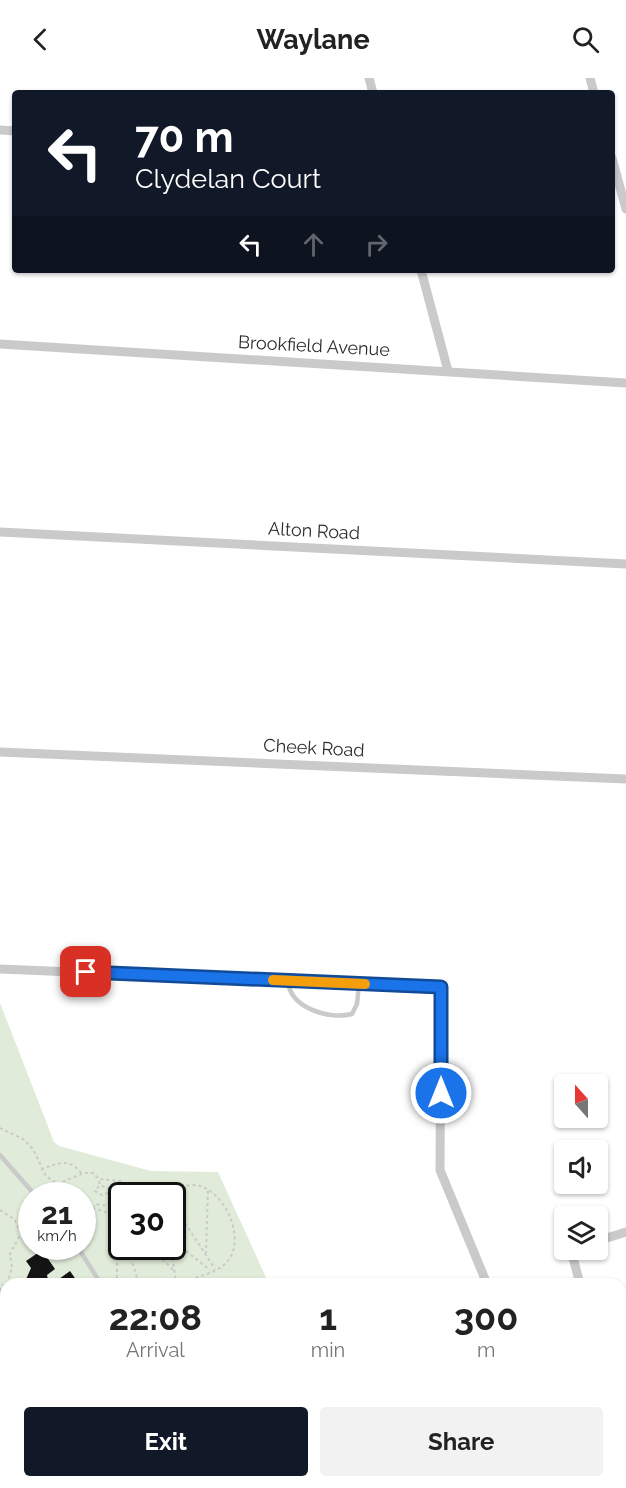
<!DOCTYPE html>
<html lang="en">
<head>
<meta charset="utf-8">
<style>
	body { margin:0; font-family:Raleway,sans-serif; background:#f2f2f2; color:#222; height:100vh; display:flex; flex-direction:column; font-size:22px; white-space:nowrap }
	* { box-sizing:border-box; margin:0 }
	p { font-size:20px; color:#767676 }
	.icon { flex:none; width:33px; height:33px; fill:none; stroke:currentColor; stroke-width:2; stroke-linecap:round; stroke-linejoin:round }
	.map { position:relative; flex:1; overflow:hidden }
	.panel { position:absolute; left:0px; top:1200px; width:627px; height:210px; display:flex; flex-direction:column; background:#fff; border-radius:18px 18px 0 0; box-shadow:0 2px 4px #0004 }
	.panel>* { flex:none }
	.hud { position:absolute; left:12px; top:12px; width:603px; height:183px; border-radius:6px; box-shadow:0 2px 4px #0004; background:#111827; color:#fff; overflow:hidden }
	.needle { width:39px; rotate:339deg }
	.buttons { position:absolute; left:554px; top:996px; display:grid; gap:12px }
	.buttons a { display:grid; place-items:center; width:54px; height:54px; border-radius:6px; background:#fff; box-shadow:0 2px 4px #0004; font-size:30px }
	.speed { position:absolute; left:18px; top:1104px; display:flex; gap:12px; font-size:30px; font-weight:700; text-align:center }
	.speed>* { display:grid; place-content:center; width:78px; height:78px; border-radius:50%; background:#fff; box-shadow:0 2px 4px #0004; line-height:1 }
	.speed small { font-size:15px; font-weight:400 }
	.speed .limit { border:3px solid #111; border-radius:9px; background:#fff; color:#111 }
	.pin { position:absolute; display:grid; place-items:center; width:51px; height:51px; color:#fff; margin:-26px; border-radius:12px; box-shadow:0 3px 9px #0006 }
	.me { position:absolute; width:66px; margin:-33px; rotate:0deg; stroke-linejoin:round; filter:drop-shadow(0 0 4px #0008) }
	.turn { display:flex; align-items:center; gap:21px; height:126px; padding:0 24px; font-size:27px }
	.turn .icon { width:78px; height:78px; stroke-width:2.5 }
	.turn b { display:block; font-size:42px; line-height:51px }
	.lanes { display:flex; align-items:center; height:57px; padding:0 24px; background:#0003; justify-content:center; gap:30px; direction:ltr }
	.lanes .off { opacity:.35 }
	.eta { display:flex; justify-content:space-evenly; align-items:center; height:102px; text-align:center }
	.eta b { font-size:36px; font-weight:700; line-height:42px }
	.primary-button { display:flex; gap:12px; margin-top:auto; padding:12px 24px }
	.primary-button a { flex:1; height:69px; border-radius:6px; background:#111827; color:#fff; font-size:24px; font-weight:700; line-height:69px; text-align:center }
	.primary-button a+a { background:#f2f2f2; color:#222 }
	header { display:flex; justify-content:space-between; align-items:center; height:78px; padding:0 24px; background:#fff; font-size:27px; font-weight:700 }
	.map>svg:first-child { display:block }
	.green { fill:#e1ebd9; fill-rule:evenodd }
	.building { fill:#141414 }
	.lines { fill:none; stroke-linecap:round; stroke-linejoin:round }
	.path { stroke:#cacaca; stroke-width:2; stroke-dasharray:3 3; stroke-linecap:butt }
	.service { stroke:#cacaca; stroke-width:4.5 }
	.minor { stroke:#cacaca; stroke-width:9 }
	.route-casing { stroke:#114b97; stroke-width:15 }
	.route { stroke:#1a73e8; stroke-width:10 }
	.slow { stroke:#f59e0b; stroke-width:10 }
	.labels { text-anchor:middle; stroke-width:6; stroke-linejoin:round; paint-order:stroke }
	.street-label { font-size:18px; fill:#2d2d2d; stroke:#fff }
</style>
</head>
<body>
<header><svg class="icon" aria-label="back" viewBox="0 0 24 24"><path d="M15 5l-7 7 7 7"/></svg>Waylane<svg class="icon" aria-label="search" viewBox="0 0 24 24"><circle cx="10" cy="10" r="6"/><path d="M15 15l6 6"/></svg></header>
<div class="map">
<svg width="626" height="1410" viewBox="0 0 626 1410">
	<rect width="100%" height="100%" fill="#fff"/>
	<path class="green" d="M0 925 54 1064 59 1068 151 1093 218 1094 269 1206H6V1404H621V1293L626 1291V1410H0ZM32 1118H82V1168H32ZM122 1118H172V1168H122Z"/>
	<path class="building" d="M42 1172 55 1191 47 1197 49 1206H24L31 1190 26 1183Z
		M70 1193 79 1206H59V1201Z"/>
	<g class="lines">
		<path class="path" d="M0 1050 23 1061 33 1071 46 1098 75 1118
			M41 1092C58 1084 70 1080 82 1096
			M99 1103 100 1107 110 1111 113 1122
			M57 1106 84 1095H93L99 1101 121 1103 127 1110 123 1118
			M99 1108 95 1113 102 1117 108 1115 113 1119
			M172 1118C206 1078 256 1157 225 1186 214 1196 193 1200 178 1206
			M82 1124 92 1130 113 1136 122 1152
			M172 1125 215 1191
			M93 1130 95 1126 108 1128 113 1122 122 1119
			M0 1132 14 1141 21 1155 10 1176 12 1190 7 1206
			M21 1155H32
			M172 1162 210 1192
			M127 1168 139 1206
			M150 1168 173 1192
			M171 1168 176 1206
			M206 1176 208 1111
			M117 1206V1185L124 1168
			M0 1213 3 1206
			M0 1231V1234
			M0 1248 4 1245 6 1249
			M0 1254 2 1257 6 1255
			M0 1275 6 1284
			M0 1316 6 1314
			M621 1365 626 1364
			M525 1404 626 1408"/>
		<path class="service" d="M288 903C290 930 329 942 352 936L357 926 359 906
			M0 1077 36 1118
			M77 1168 101 1206
			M30 1404 34 1410
			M57 1404 60 1410
			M78 1404 80 1410
			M141 1404 146 1410
			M203 1404 206 1410
			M445 1410 449 1404"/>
		<path class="minor" d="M369 0 373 15
			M590 0 594 15
			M0 52 15 53
			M612 80 626 131
			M421 192 448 293
			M0 266 626 305
			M0 454 626 486
			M0 674 626 701
			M0 891 441 909 440 1092 487 1206
			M597 1163 626 1154
			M571 1172 580 1206
			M621 1284 626 1282
			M451 1410 453 1404"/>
	</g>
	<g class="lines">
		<defs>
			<path id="route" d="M86 894 441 909V1015"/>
		</defs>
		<use href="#route" class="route-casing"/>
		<use href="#route" class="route"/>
		<path class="slow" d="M273 902 365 906"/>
	</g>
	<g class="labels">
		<g class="street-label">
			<text transform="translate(314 268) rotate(3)" y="6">Brookfield Avenue</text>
			<text transform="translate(314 453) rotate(3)" y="6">Alton Road</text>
			<text transform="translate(314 670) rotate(3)" y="6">Cheek Road</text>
		</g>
	</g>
</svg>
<div class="buttons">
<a><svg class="needle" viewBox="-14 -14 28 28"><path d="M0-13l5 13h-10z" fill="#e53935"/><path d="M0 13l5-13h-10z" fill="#767676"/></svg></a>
<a><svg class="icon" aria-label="sound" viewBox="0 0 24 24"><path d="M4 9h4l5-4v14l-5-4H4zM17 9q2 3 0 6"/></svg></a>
<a><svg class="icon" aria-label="layers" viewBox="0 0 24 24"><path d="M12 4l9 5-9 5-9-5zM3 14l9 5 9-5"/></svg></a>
</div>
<div class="speed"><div>21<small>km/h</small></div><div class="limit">30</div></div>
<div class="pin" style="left:86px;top:894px;background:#d93025"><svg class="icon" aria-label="arrive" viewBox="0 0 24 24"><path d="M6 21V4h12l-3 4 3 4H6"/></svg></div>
<svg class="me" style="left:441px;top:1015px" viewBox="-20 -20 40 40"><circle r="17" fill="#1a73e8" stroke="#fff" stroke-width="3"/><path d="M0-11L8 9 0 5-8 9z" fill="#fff"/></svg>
<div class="hud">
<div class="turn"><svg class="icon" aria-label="left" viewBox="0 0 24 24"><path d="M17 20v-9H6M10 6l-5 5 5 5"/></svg><div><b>70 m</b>Clydelan Court</div></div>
<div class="lanes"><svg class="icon" aria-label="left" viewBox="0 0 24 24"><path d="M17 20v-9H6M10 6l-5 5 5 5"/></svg><svg class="icon off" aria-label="ahead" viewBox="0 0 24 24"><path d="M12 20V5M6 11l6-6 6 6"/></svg><svg class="icon off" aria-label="right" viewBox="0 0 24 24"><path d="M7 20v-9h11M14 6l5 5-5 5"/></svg></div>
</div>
<section class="panel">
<div class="eta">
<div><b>22:08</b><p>Arrival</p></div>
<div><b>1</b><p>min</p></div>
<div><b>300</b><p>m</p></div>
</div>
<div class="primary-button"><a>Exit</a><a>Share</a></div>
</section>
</div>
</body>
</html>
